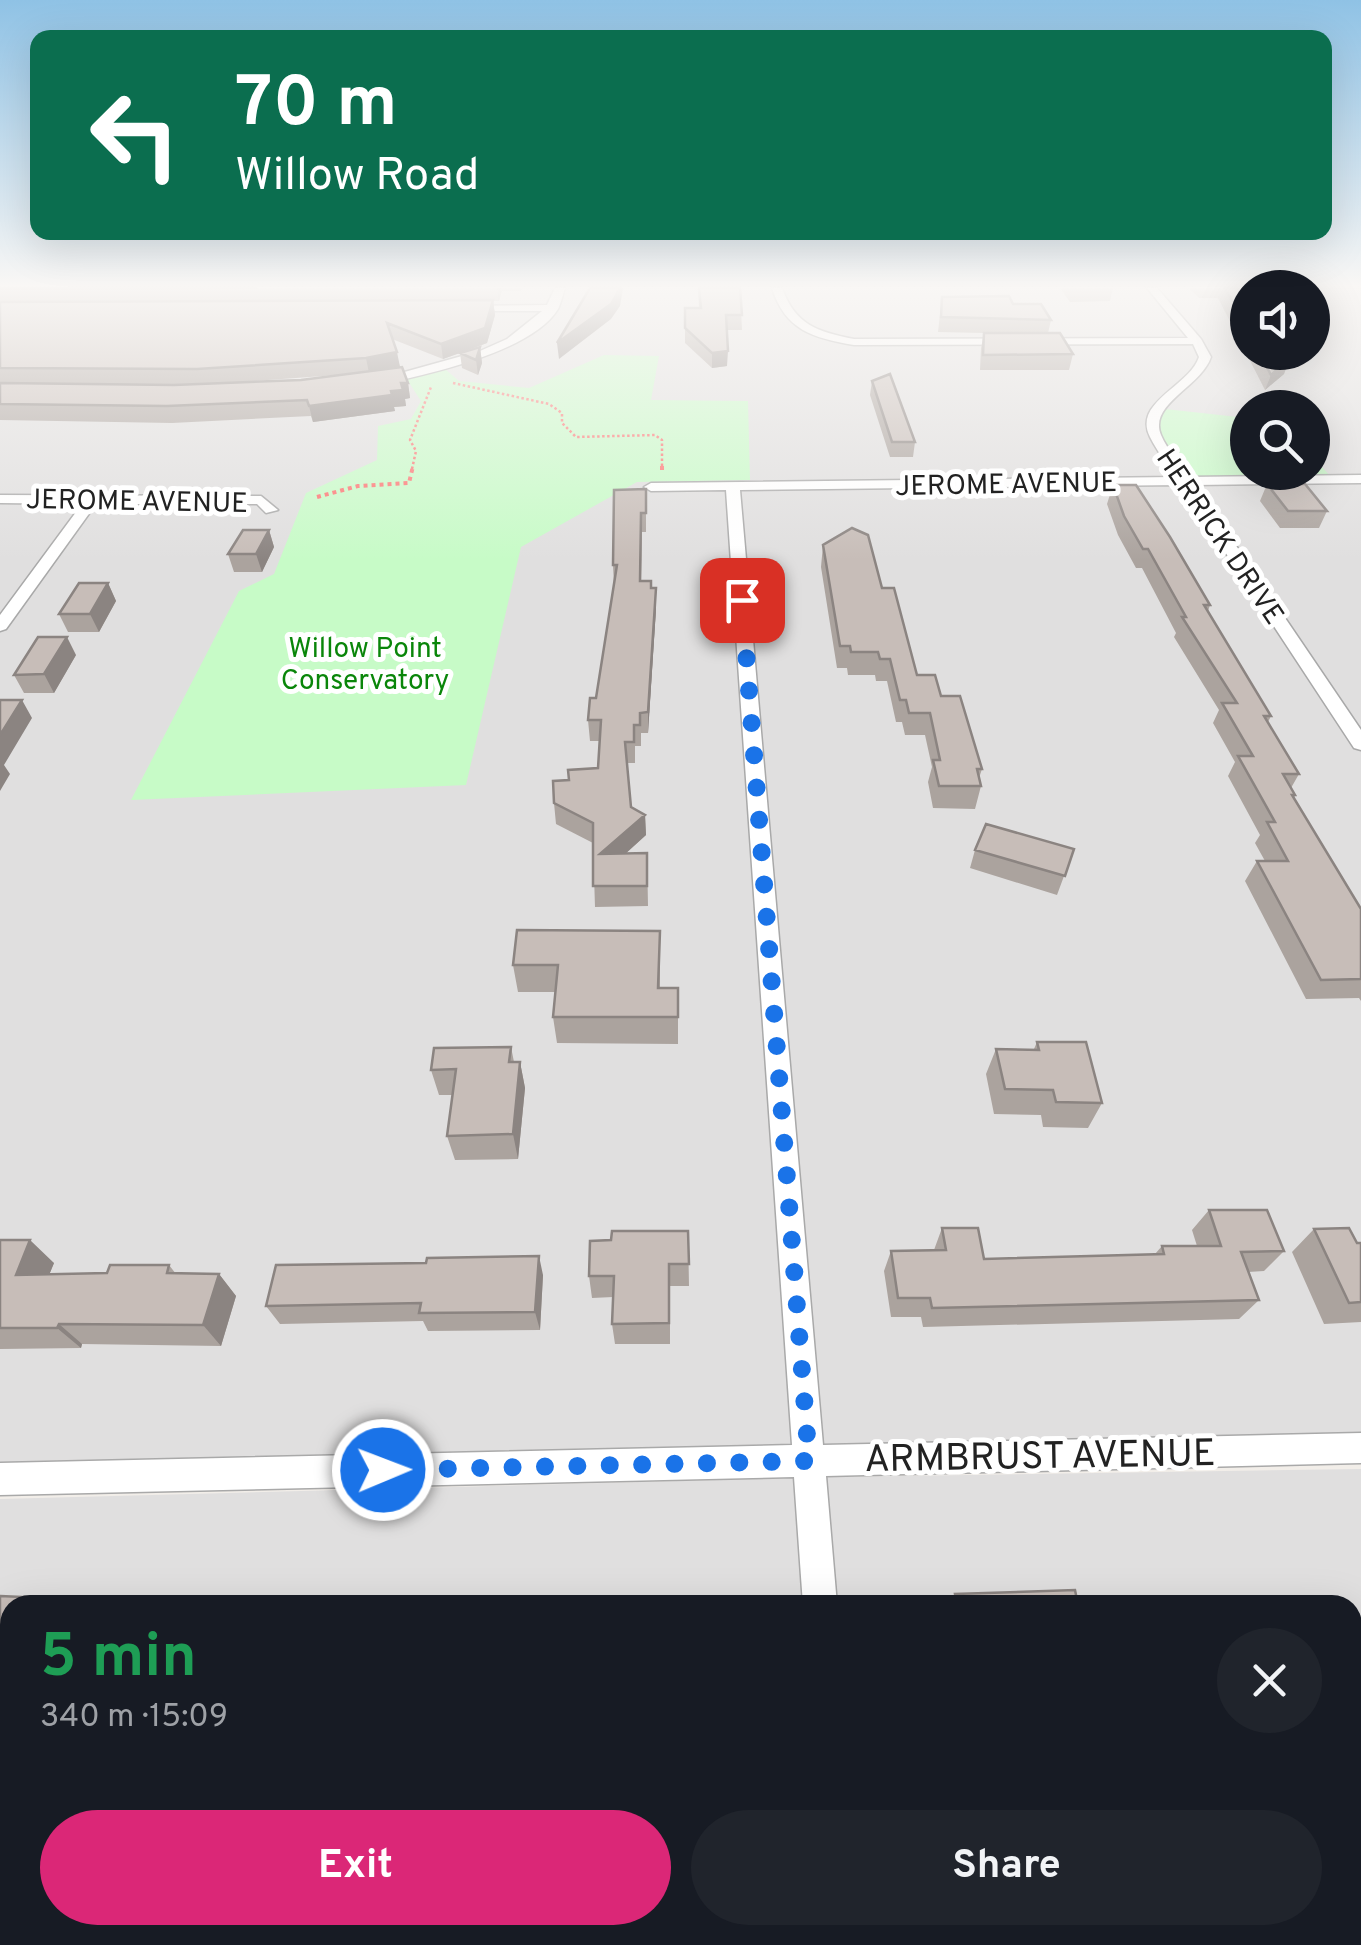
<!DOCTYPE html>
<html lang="en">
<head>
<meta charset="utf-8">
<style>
	body { margin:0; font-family:Overpass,sans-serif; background:#20242c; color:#f1f3f6; height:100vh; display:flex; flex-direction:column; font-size:38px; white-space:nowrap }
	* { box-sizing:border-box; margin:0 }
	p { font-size:32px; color:#9ea1a6 }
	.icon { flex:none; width:55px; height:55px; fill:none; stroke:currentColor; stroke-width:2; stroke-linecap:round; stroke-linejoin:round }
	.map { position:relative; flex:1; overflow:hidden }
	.details { position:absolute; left:0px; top:1595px; width:1362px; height:350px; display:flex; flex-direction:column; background:#171b24; border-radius:30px 30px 0 0; box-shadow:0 10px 40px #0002 }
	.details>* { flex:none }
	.guide { position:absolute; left:30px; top:30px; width:1302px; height:210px; border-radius:20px; box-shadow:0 10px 40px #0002; background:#0b6e4f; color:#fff; overflow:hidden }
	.controls { position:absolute; left:1230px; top:270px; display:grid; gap:20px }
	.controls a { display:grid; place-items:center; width:100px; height:100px; border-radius:50%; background:#171b24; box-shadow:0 10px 40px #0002; font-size:50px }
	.pin { position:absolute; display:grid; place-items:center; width:85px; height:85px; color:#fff; margin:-42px; border-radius:20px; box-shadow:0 5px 15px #0006 }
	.me { position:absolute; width:110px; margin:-55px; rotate:89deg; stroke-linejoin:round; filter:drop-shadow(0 0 8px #0008) }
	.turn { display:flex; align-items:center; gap:35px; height:210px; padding:0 40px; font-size:45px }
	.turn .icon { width:130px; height:130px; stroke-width:2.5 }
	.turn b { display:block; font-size:70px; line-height:85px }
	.round { display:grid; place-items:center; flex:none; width:105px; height:105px; border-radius:52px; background:#20242c }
	.overview { display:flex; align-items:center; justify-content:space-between; height:170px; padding:0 40px }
	h1 { font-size:60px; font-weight:700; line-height:75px; color:#1e9e55 }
	.action { display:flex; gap:20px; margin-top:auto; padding:20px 40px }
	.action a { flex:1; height:115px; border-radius:60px; background:#db2777; color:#fff; font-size:40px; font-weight:700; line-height:115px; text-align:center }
	.action a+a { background:#20242c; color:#f1f3f6 }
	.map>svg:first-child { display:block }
	.residential { fill:#e0dfdf; fill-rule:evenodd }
	.park { fill:#c7fbc7 }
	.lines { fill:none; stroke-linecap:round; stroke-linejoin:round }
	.minor-casing { stroke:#a9a9a9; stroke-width:3 }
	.path-far1 { stroke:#fc726f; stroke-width:2.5; stroke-dasharray:2.5 2.5; stroke-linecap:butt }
	.path { stroke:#fc726f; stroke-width:4; stroke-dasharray:4 4; stroke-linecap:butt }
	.minor { fill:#fff; fill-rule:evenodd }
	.wall { fill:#aba39e; fill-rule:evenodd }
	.shaded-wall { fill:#8b8481 }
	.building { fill:#c7bdb8; stroke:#8b8481; stroke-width:2.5 }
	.route { stroke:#1a73e8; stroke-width:18; stroke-dasharray:0 32.4 }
	.labels { text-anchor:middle; stroke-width:10; stroke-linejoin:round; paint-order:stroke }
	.far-street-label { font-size:28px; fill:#222; stroke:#fff }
	.far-park-label { font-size:28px; fill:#0a860a; stroke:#fff }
	.near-street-label { font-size:38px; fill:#222; stroke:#fff }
</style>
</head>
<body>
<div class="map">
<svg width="1361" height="1945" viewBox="0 0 1361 1945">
	<rect width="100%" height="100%" fill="#f2eee9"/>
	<path class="residential" d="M0 288H1247L1248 352H1312L1313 288H1361V1435L0 1464ZM1248 408H1312V472H1248Z
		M1361 1469V1945H0V1499L827 1477ZM10 1605H1352V1935H10Z"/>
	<path class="park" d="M604 355 659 356 651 400 748 401 750 480 637 482 521 547 466 785 131 800 239 591 274 574 306 493 377 460 378 426 411 419 421 401 406 378 445 369 459 381 529 388Z
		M1156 408 1247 418 1248 472H1312L1313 457 1332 478 1186 479 1160 440Z"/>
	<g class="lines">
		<defs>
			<path id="minor" d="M555 288H565C563 294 560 306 558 309 532 352 425 375 378 385L372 381 480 351 507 339 542 311H463L459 306 547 305Z
				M772 288H782C795 325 818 332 854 339L1188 338 1147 288H1157L1201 339 1211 357C1201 387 1148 404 1161 435 1167 450 1181 464 1189 477L1361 475V483L1195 485 1361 730V750L1354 748 1181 485 740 490 823 1445 1361 1433V1463L826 1476 837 1605H803L794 1477 0 1495V1463L792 1445 726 490 651 491 644 487 651 483 1176 477C1167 464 1157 451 1150 437 1132 402 1190 386 1199 357L1193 344 854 345C813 338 785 330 772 288Z
				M0 495 261 496 278 510 266 513 257 504H96L6 629 0 631V615L82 504 0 503Z
				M826 1935H866L867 1945H827Z"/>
		</defs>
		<use href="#minor" class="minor-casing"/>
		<path class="path-far1" d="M453 383 549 404 562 413V423L576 437 655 435 662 440V469
			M412 469 416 451 410 440 431 387"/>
		<path class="path" d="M662 466V473
			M317 497 358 486 409 483 413 466"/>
		<use href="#minor" class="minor"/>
	</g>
	<path class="wall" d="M0 288H522L521 291H502L499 301H493L495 315 487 343 461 353 480 347 482 363 478 375 462 368 460 353 443 359 392 339 400 367 408 383 410 398 405 399 406 406 394 407 395 411 313 422 311 416 172 423 0 420ZM337 375 301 380 228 383Z
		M698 288H740L742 330H727V366L712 368 685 343V308H699Z
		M1060 288H1113L1110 301 1070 302Z
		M1189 288H1248V294L1245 296 1248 299V352H1287L1284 374 1265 390 1218 298H1199Z
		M942 297 1013 304 1051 320 1048 333 1073 354 1069 370H980L981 348 984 333 938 332Z
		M872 381 915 442 913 457H890L870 395Z
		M1267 484 1327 511 1319 528H1280L1260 501Z
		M1113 485 1210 605 1208 611 1271 716 1268 722 1299 774 1291 788 1295 795 1294 798 1361 909V1001L1359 998 1306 999 1245 881 1257 861H1265L1255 843 1260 835 1228 776 1235 762 1213 723 1219 710 1174 637 1176 633 1142 568H1136L1118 535 1107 504Z
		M646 489V532H642L641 581 652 588 656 609 648 733H641V746H635V763H627L631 807 645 815 646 835 625 854 647 853 648 906 595 907 593 843 556 824 554 803 569 780 598 768 599 741H590L588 720 596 698 614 585 613 565Z
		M269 530 274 547 262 572H234L228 554Z
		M823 545 882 588 917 675 941 696 982 769 979 778 981 786 975 809 933 808 928 782 932 767 925 735H905L902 722H896L887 681H876L875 675H848L847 668H837L821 567Z
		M108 583 116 601 99 632H68L59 614Z
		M76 655 54 693H24L14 675Z
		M1074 849 1057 895 970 868 975 850Z
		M660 958V988H678V1044L557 1043 553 1017 555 992H518L513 965Z
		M1037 1042 1102 1103 1088 1128 1043 1127 1041 1115 994 1114 986 1074 996 1049H1034Z
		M511 1047 514 1062H520L525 1088 518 1159 455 1160 447 1136 453 1095H439L431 1070Z
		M1209 1210 1284 1251 1264 1271 1248 1272 1259 1300 1239 1319 923 1327 921 1317H891L884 1271 891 1251 934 1250 942 1228 984 1259 1155 1254 1162 1246H1197L1192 1230Z
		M1314 1229 1357 1243H1361V1322L1324 1324 1292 1252Z
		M688 1231 689 1286H670V1344H615L612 1324 613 1297 592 1298 589 1276 611 1240Z
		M0 1240 54 1263 49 1275 107 1273 169 1265 176 1274H219L236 1296 221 1346 82 1344 81 1348 0 1349Z
		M426 1263 543 1275 540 1330 428 1331 423 1321 280 1324 266 1306Z
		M955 1594 1078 1605H948L947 1602Z
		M0 1596 10 1605V1699H0Z
		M1067 1935H1352L1339 1939 1341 1945H1069Z"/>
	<path class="shaded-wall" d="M497 288H501L499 301Z
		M620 288H623L620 306 611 319 559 359 557 343Z
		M1232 288H1248L1247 296 1230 298Z
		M493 300 495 315 487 343 443 359 441 344Z
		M480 347 482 363 478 375 476 360Z
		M728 351 727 366 712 368V353Z
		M397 352 400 367 369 373 366 358Z
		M1290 358 1284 374 1265 390 1271 375Z
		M401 383H408L410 398 405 399 406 406 394 407 395 411 313 422 309 406 391 391Z
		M269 530 274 547 262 572 256 554Z
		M108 583 116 601 99 632 90 614Z
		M656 588V609L648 733V712Z
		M67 637 76 655 54 693 44 674Z
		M22 700 32 718 4 765 10 774 0 791V735Z
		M645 815 646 835 602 875 600 854Z
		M520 1062 525 1088 518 1159 513 1134Z
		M30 1240 54 1263 40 1297 16 1275Z
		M539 1256 543 1275 540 1330 535 1312Z
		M219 1274 236 1296 221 1346 203 1325Z
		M59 1324 82 1344 81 1348 57 1328Z
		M91 1600 103 1605H89Z"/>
	<path class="building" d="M0 288H257L0 289Z
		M590 288H620L611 304 557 343Z
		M699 288H740L742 315H726L728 351 712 353 685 328V308H701Z
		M1225 288H1237L1248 299V330Z
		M1009 296 1013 304H1041L1051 320 941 317 942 297Z
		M493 300 485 328 441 344 387 323 397 352 366 358 197 369 0 368V302Z
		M984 333H1060L1073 354 983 355Z
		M480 347 476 360 460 353Z
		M1259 352H1287L1290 358 1271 375Z
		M402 367 408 383H401L403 390 391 391 392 395 309 406 307 400 167 406 0 404V383L174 385 301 380Z
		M890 374 915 442H892L872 381Z
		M1267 484H1305L1327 511H1288Z
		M1113 485H1136L1170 537 1210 605H1204L1271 716H1264L1299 774H1283L1295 795H1292L1361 909V979L1321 980 1257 861H1288L1267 822H1275L1238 756H1253L1222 703H1237L1182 617H1186L1148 549H1143L1124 516Z
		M646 489V513H641L640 581H651V588H656L648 712 640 713V725H634V742H625L631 807 645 815 600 854 647 853V886H593V823L554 803 553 781 569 780 568 770 598 768 601 720H588L590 698H596L617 565H613L614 490Z
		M852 528 868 535 882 588H894L917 675H935L941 696H960L982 769H977L981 786H939L933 760H940L930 713H909L906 700H900L890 659H880L878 652H851L850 646H840L823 545Z
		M243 530H269L256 554H228Z
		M79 583H108L90 614H59Z
		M38 637H67L44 674 14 675Z
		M0 700H22L0 735Z
		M986 824 1074 849 1065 876 975 850Z
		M517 930 660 931 658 988H678V1017H553L558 965H513Z
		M1037 1042H1086L1102 1103 1056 1102 1053 1090 1005 1089 996 1049 1039 1050Z
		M511 1047 509 1062H520L513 1134 447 1136 456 1069 431 1070 434 1048Z
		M1209 1210H1267L1284 1251 1241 1252 1259 1300 932 1308 930 1298H898L891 1251 946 1250 942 1228H978L984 1259 1164 1254 1162 1246H1221Z
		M1349 1228 1357 1243H1361V1302L1349 1303 1314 1229Z
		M612 1231H688L689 1264H669V1323L612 1324 614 1276H589L590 1241 611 1240Z
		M0 1240H30L16 1275 107 1273 110 1265H169L167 1273 219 1274 203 1325 59 1324 57 1328H0Z
		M539 1256 535 1312 419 1313 421 1303 266 1306 276 1265 426 1263 427 1258Z
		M1075 1590 1078 1605H957L955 1594Z
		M0 1596 91 1600 89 1605H10V1692H0Z
		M491 1597 490 1605H380L381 1599Z
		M326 1602V1605H243Z
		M1352 1888H1361V1939H1339L1341 1945H1096L1094 1935H1352Z
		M517 1935H635V1945H517Z"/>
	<linearGradient id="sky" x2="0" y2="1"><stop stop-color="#8fc2e5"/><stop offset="0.51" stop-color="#f9f7f5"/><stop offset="1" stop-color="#f9f7f5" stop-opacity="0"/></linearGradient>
	<rect width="1361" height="560" fill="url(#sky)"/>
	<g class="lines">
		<path class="route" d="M383 1470 809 1461 742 600"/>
	</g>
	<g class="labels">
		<g class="far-street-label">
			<text transform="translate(1006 483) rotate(-1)" y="10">JEROME AVENUE</text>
			<text transform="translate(137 500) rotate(1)" y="10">JEROME AVENUE</text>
			<text transform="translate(1221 536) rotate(56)" y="10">HERRICK DRIVE</text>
		</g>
		<g class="far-park-label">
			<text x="365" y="657">Willow Point<tspan x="365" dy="32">Conservatory</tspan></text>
		</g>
		<g class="near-street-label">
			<text transform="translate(1040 1455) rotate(-1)" y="13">ARMBRUST AVENUE</text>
		</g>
	</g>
</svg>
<div class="controls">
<a><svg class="icon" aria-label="sound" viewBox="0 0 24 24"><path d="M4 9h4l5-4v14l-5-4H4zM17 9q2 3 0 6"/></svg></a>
<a><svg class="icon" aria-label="search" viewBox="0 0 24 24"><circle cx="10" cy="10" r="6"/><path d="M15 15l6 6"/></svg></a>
</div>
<div class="pin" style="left:742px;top:600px;background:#d93025"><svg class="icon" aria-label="arrive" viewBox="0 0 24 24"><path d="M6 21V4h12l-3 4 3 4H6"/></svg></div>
<svg class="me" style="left:383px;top:1470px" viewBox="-20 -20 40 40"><circle r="17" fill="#1a73e8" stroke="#fff" stroke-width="3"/><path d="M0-11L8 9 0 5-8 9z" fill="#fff"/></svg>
<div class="guide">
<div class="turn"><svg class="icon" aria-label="left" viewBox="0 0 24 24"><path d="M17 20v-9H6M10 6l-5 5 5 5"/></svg><div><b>70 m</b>Willow Road</div></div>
</div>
<section class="details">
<div class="overview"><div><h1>5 min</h1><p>340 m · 15:09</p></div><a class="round"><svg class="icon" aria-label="close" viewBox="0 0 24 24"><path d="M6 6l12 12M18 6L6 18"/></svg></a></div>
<div class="action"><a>Exit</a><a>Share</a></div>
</section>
</div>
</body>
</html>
